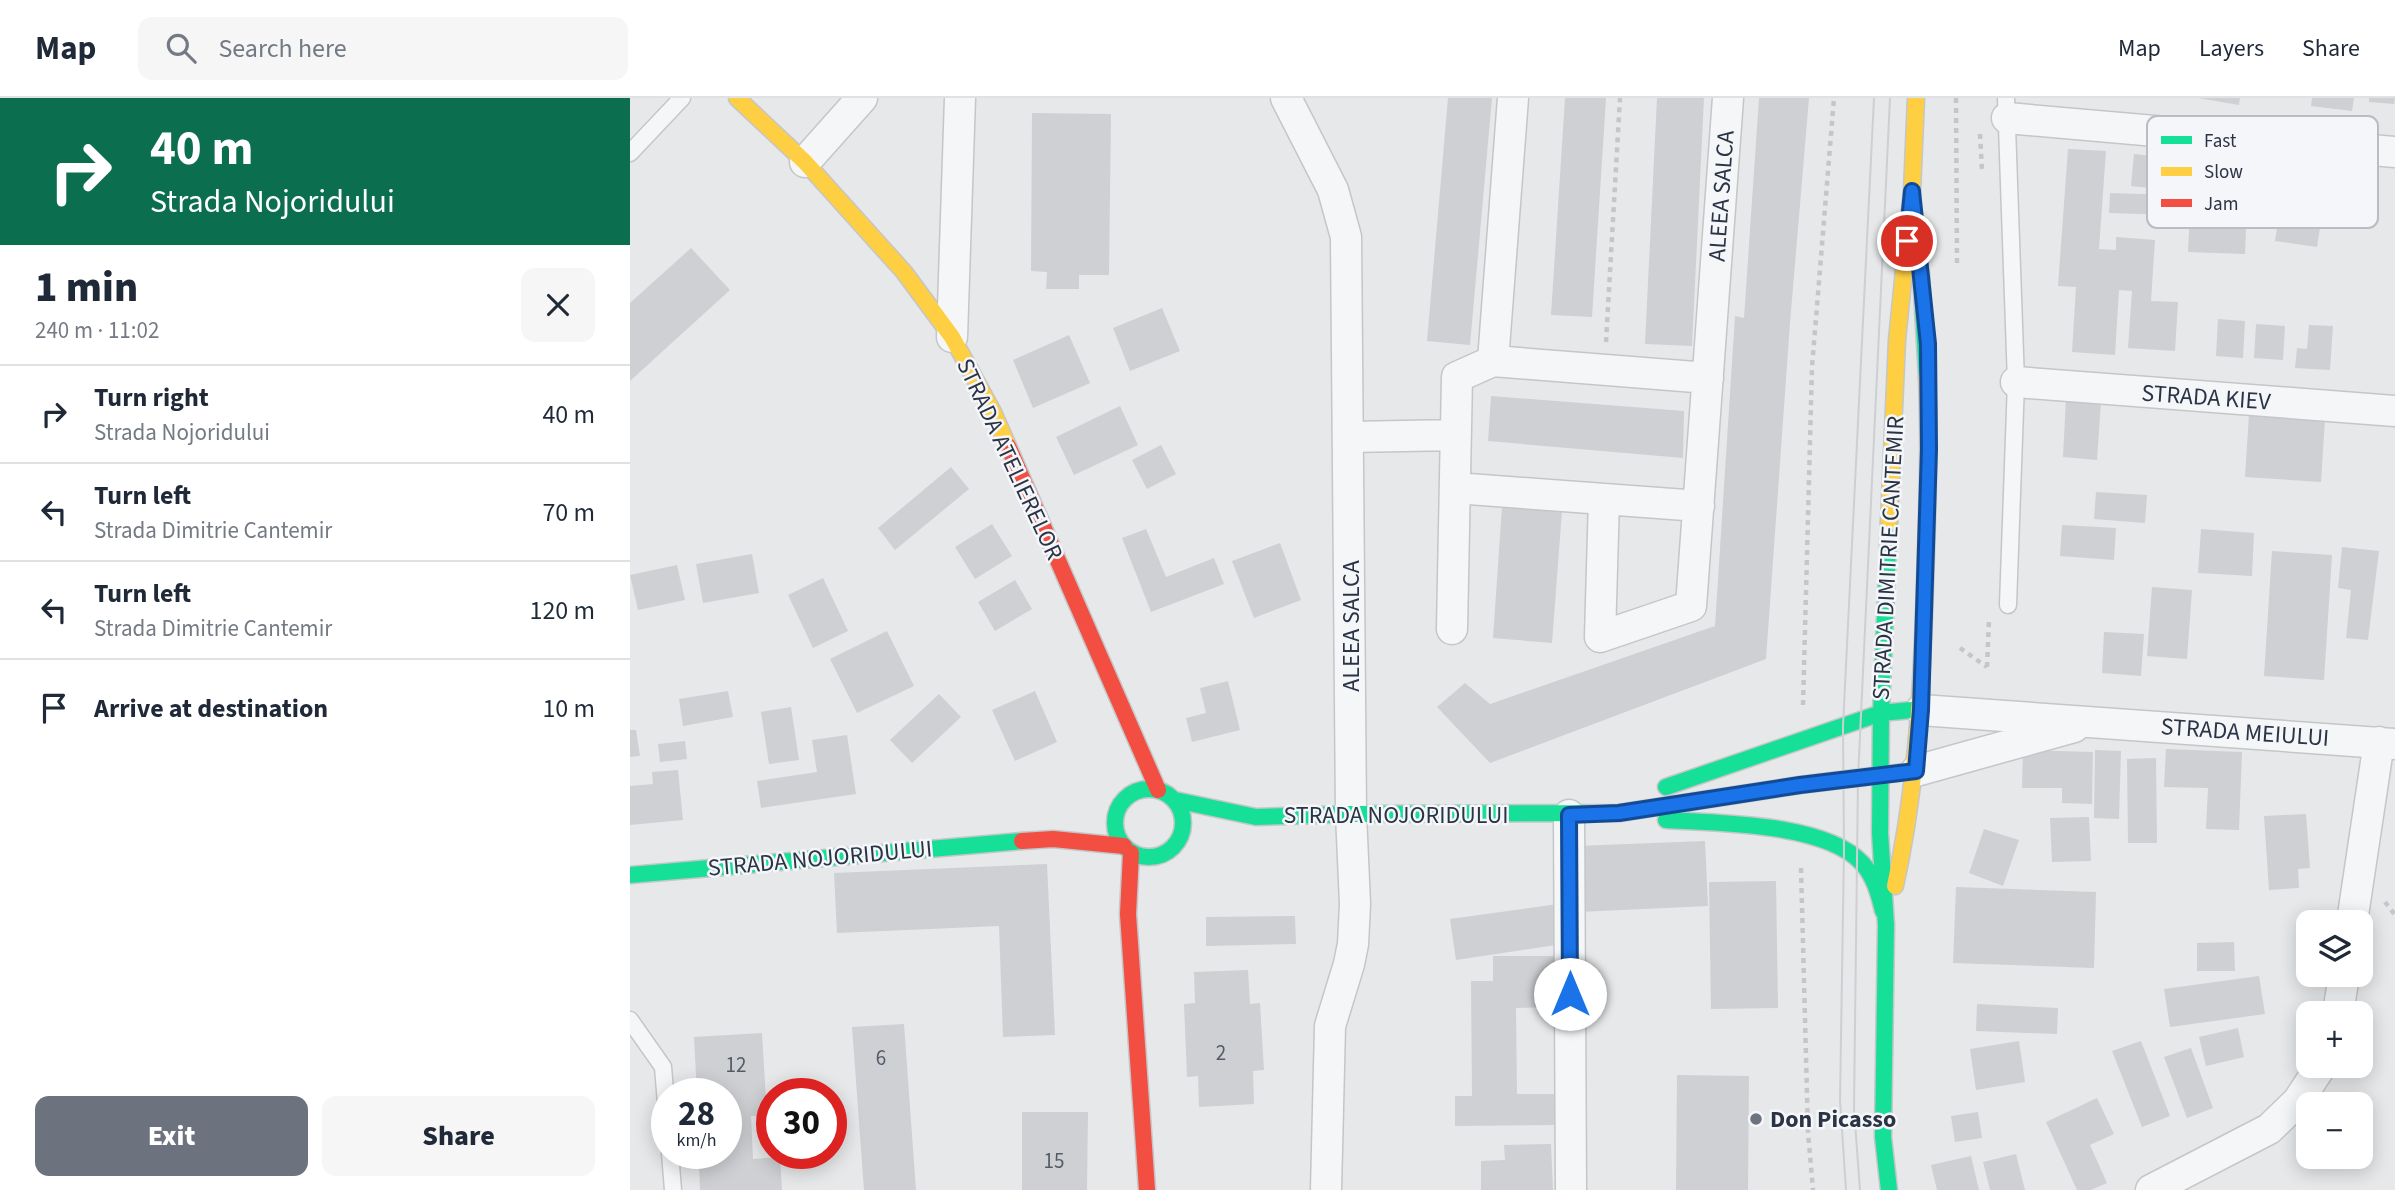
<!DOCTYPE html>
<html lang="en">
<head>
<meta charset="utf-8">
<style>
	body { margin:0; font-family:"Source Sans 3",sans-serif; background:#f6f6f7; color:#1f2937; height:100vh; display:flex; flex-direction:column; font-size:26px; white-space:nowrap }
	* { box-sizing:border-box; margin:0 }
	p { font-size:23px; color:#747a83 }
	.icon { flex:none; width:38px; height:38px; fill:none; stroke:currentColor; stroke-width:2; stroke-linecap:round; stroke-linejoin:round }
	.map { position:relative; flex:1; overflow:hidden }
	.details { display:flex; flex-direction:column; background:#fff; width:630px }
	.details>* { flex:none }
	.top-card { background:#0b6e4f; color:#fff; overflow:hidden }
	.fabs { position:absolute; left:1666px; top:812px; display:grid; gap:14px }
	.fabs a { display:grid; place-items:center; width:77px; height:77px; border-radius:14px; background:#fff; box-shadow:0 4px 18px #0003; font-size:35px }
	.speed { position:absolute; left:21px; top:980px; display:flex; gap:14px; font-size:35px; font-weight:700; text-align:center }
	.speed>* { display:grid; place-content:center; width:91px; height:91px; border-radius:50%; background:#fff; box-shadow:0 4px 18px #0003; line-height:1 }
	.speed small { font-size:18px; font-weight:400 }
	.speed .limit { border:10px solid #d22; background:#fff; color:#111 }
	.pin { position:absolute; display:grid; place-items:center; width:60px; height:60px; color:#fff; margin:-30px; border:4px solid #fff; border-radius:50%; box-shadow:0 2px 7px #0007 }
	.me { position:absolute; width:77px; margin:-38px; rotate:0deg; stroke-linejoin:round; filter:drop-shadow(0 0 5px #0008) }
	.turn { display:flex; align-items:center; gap:24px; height:147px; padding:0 35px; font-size:32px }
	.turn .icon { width:91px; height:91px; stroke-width:2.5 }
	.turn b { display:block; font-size:49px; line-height:60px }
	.round { display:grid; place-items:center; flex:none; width:74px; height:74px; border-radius:14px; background:#f6f6f7 }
	.headline { display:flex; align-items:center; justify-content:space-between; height:119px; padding:0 35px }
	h1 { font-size:42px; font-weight:800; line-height:52px }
	.action { display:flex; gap:14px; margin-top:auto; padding:14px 35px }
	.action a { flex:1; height:80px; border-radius:14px; background:#6c737f; color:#fff; font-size:28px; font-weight:800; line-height:80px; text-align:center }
	.action a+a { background:#f6f6f7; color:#1f2937 }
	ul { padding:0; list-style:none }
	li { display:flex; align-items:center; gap:21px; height:98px; padding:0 35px; border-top:2px solid #e0e1e3 }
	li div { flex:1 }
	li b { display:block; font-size:26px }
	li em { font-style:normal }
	header { display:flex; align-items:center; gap:42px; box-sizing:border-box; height:98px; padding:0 35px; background:#fff; border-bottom:2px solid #e0e1e3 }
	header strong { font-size:33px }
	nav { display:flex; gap:38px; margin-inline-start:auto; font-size:24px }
	.search { width:490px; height:63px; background:#f6f6f7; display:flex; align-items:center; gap:18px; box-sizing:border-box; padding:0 24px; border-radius:14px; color:#747a83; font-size:26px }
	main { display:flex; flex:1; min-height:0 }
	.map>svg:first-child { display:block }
	.building { fill:#ced0d3 }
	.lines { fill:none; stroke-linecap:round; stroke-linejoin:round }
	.lane-casing { stroke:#c4c6c8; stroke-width:19 }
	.street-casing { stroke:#c4c6c8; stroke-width:33 }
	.fast-casing { stroke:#c4c6c8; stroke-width:19 }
	.slow-casing { stroke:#c4c6c8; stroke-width:19 }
	.jam-casing { stroke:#c4c6c8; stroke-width:19 }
	.path { stroke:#c5c6ca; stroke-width:4.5; stroke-dasharray:5 5; stroke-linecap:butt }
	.lane { stroke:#f5f6f7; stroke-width:16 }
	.street { stroke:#f5f6f7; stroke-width:30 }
	.fast { stroke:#16e098; stroke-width:16 }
	.slow { stroke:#ffcf43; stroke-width:16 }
	.jam { stroke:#f24e42; stroke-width:16 }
	.tram { stroke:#cecfd2; stroke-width:2 }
	.route-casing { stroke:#114b97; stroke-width:18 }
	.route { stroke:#1a73e8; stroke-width:12 }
	.poi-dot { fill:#6c737f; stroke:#f4f6f9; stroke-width:2.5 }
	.labels { text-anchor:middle; stroke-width:5; stroke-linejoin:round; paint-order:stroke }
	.number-label { font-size:21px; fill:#545c69 }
	.street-label { font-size:24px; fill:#2b3445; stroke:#f4f6f9 }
	.poi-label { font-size:24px; font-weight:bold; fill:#2b3445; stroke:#f4f6f9; text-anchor:start }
	.key { fill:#f4f6f9; stroke:#b8bcc3; stroke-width:2 }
	.key-label { font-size:19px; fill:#2b3445 }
</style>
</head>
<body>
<header>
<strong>Map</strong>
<div class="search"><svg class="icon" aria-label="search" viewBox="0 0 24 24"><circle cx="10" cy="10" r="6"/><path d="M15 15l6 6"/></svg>Search here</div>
<nav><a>Map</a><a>Layers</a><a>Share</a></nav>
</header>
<main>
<section class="details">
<div class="top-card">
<div class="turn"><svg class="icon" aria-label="right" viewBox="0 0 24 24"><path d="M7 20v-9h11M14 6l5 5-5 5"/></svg><div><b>40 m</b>Strada Nojoridului</div></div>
</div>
<div class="headline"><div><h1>1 min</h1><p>240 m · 11:02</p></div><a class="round"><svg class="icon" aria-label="close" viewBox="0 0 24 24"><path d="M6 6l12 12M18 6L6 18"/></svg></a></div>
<ul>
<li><svg class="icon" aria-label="right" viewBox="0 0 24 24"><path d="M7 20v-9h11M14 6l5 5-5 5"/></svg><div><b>Turn right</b><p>Strada Nojoridului</p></div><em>40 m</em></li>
<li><svg class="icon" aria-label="left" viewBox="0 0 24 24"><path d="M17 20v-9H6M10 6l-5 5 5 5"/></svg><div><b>Turn left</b><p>Strada Dimitrie Cantemir</p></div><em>70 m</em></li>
<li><svg class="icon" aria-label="left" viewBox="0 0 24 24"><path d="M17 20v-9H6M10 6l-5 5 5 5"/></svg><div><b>Turn left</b><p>Strada Dimitrie Cantemir</p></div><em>120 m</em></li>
<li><svg class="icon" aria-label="arrive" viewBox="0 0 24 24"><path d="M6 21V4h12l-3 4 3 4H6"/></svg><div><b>Arrive at destination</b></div><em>10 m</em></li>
</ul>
<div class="action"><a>Exit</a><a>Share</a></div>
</section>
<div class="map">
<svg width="1765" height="1092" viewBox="0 0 1765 1092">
	<rect width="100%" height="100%" fill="#e6e8ea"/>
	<path class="building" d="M818 0H862L840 247 797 243Z
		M935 0H976L962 219 921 217Z
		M1027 0H1074L1062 248 1015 246Z
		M1129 0H1179L1160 225 1136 561 860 665 807 609 835 585 860 606 1085 528 1105 218 1114 220Z
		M1568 0H1610L1609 7Z
		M1682 0H1724L1722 13 1681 8Z
		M1739 0H1765L1764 6 1739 4Z
		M402 15 481 16 479 177H449V191H416L417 174 401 173Z
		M1438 51 1476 53 1469 151 1486 152V139L1525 142 1521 203 1548 204 1545 253 1498 250 1502 193 1489 192 1485 257 1442 254 1446 189 1428 188Z
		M1504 56 1551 61 1547 93 1501 88Z
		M1563 56 1619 59 1615 156 1558 154Z
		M1657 65 1699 72 1687 149 1645 143Z
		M1480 95 1542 97V117L1479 115Z
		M61 150 100 192 0 283V205Z
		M532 210 550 253 500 273 483 230Z
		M1588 221 1615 223 1613 260 1586 258Z
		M1626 226 1655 228 1653 262 1624 260Z
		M1679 227 1703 228 1700 272 1665 270 1667 250 1677 251Z
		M439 237 460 285 403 310 383 262Z
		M861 298 1054 313 1053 360 858 343Z
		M1436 300 1471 303 1467 362 1433 359Z
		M490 308 508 347 444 377 426 339Z
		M1619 316 1695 321 1691 384 1615 379Z
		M531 347 546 376 517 391 502 362Z
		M321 369 339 391 265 452 248 430Z
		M1466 394 1517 397 1515 425 1464 421Z
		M872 409 932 413 922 545 863 540Z
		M362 426 382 458 345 481 325 449Z
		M1432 427 1486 430 1484 462 1430 458Z
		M516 431 536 479 584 460 594 486 521 514 492 440Z
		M1571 431 1624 435 1622 478 1568 475Z
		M650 445 671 502 624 520 602 463Z
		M1712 449 1749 453 1738 542 1716 540 1721 492 1708 490Z
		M1642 453 1702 457 1694 582 1634 578Z
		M122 456 129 495 73 505 66 466Z
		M47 467 55 502 8 512 0 477Z
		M193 480 218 533 183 550 158 497Z
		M385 482 402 511 365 533 348 504Z
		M1522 489 1562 492 1557 561 1517 558Z
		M257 533 284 588 227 615 200 561Z
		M1474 534 1514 536 1511 578 1472 575Z
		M598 583 610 632 562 644 556 620 576 615 570 590Z
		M98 593 103 619 53 628 49 601Z
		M405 593 427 644 385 663 362 612Z
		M309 596 331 619 282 665 260 642Z
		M161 609 169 662 139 666 131 614Z
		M0 632H6L10 658 0 659Z
		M217 637 226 696 131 710 127 683 187 674 182 642Z
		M55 643 57 661 30 664 28 646Z
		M1536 651 1612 654 1609 732 1576 731 1578 690 1534 689Z
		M1393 652 1463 654 1462 706 1432 705V690H1392Z
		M1465 652 1491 653 1489 721 1464 720Z
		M1526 660 1527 745H1498L1497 661Z
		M48 672 53 722 0 727V688L23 686 22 674Z
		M1676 716 1680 770 1668 771 1669 790 1639 792 1634 718Z
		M1459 719 1461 763 1422 764 1420 720Z
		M1354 731 1389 742 1373 788 1339 775Z
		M1075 743 1078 808 949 814 946 748Z
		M417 766 425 937 373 939 369 828 207 835 204 775Z
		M1146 783 1148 910 1081 911 1079 784Z
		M1326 789 1466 794 1464 870 1323 865Z
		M928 806 933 846 826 862 820 821Z
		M665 818 666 846 576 848V819Z
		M1604 844 1605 873H1567V845Z
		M863 858H934V909L886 910 887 996H928V1027L825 1028V998H842L841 883H863Z
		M618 872 620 906 630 905 634 972 623 973 624 1006 569 1009 568 978 557 979 554 906 565 905 564 874Z
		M1629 878 1635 916 1540 929 1534 891Z
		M1347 906 1428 910 1427 936 1346 933Z
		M274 926 286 1092H234L222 929Z
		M1608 930 1614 959 1576 968 1569 939Z
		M132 935 137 1018H121L123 1061 150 1059 152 1092H70L69 1068 84 1067V1055H96V996H67L64 939Z
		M1389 943 1395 984 1346 992 1340 951Z
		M1511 943 1540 1018 1512 1029 1482 953Z
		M1561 950 1583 1010 1557 1020 1534 959Z
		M1047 977 1119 978 1118 1092H1046Z
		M1467 1000 1484 1036 1460 1047 1477 1085 1461 1092H1447L1416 1024Z
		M392 1014H458L457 1092H392Z
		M1348 1014 1352 1040 1325 1044 1321 1018Z
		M921 1046 923 1092H851V1063L875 1062 874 1047Z
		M1386 1056 1395 1092H1360L1353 1064Z
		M1341 1058 1349 1092H1307L1301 1067Z"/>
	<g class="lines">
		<defs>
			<path id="lane" d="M1376 0 1386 284 1378 507
				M0 55 52 0
				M0 922 33 969 37 1017
				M40 1055 43 1092"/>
			<path id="street" d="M656 0 703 92 716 139 721 716 725 806 723 846 719 866 700 928 696 1092
				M1377 20 1765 54
				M175 64 232 0
				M322 239 330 0
				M863 263 1078 280
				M1386 284 1765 313
				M719 339 826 337
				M825 390 974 401 970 539 1061 508 1098 0
				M974 401 1069 408
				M822 531 827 279 863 263 883 0
				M1291 612 1765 646
				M1286 673 1444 629
				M939 717 941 1092
				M1722 824 1749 644
				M1708 915 1714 877
				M1521 1092 1639 1031 1668 1003 1691 968"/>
			<path id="fast" d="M1291 175 1297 279
				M1036 689 1251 615 1282 612
				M485 725a34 34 0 1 1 68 0a34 34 0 1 1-68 0Z
				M545 702 626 719 721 716 989 715 1170 687 1283 673
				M1036 722C1088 725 1195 725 1232 765 1244 778 1249 796 1253 813
				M0 777 392 743
				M1259 1092 1253 1039 1256 827 1250 735 1251 615 1259 424"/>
			<path id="slow" d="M107 0 175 64 274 174 322 239 363 314 378 348
				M1259 424 1267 242 1282 93 1286 0
				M1265 788C1287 688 1292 588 1295 486 1297 417 1300 348 1297 279"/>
			<path id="jam" d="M378 348 528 692
				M392 743 423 741 494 748
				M501 755 498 816 517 1092"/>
		</defs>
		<use href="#lane" class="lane-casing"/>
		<use href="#street" class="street-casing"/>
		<use href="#fast" class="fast-casing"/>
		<use href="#slow" class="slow-casing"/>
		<use href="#jam" class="jam-casing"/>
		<path class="path" d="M1326 0 1327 170
			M1350 36 1352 72
			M976 244 990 0
			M1330 550 1357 569
			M1357 569 1359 522
			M1173 607 1182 269 1204 0
			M1171 770 1178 1034 1183 1092
			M1755 804 1765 817"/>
		<use href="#lane" class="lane"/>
		<use href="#street" class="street"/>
		<use href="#fast" class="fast"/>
		<use href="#slow" class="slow"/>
		<use href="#jam" class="jam"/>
		<path class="tram" d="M1216 1092 1210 1002 1214 752 1213 628 1244 0
			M1230 1092 1224 1011 1228 680 1260 0"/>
	</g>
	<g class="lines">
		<defs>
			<path id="route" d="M940 896 939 717 989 715 1170 687 1286 673 1291 612 1299 351 1298 246 1282 93 1277 143"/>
		</defs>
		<use href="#route" class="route-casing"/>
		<use href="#route" class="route"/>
	</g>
	<circle class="poi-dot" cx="1126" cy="1021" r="7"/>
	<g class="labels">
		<g class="number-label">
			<text x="591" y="962">2</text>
			<text x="251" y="967">6</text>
			<text x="106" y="974">12</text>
			<text x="424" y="1070">15</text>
		</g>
		<g class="street-label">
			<text transform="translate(1091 98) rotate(-86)" y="8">ALEEA SALCA</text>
			<text transform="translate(1576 299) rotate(4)" y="8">STRADA KIEV</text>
			<text transform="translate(380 361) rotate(65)" y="8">STRADA ATELIERELOR</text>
			<text transform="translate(1258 460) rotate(-87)" y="8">STRADA DIMITRIE CANTEMIR</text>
			<text transform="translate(721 528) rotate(-90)" y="8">ALEEA SALCA</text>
			<text transform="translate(1615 634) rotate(4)" y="8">STRADA MEIULUI</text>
			<text x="766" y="725">STRADA NOJORIDULUI</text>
			<text transform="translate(190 760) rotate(-5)" y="8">STRADA NOJORIDULUI</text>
		</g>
		<g class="poi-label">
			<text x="1140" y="1029">Don Picasso</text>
		</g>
	</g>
	<rect x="1517" y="18" width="231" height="112" rx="10" class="key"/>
	<rect x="1531" y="38" width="31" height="8" fill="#16e098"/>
	<rect x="1531" y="69" width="31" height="9" fill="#ffcf43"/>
	<rect x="1531" y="101" width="31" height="8" fill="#f24e42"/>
	<g class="key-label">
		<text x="1574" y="49">Fast</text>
		<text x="1574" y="80">Slow</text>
		<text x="1574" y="112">Jam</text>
	</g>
</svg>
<div class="fabs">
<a><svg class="icon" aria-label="layers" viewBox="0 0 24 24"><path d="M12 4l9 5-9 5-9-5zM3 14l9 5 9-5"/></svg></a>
<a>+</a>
<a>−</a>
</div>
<div class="speed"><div>28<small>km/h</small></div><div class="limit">30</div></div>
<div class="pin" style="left:1277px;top:143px;background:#d93025"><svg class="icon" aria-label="arrive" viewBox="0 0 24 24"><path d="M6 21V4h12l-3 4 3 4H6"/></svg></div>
<svg class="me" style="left:940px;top:896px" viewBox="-20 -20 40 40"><circle r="19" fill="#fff"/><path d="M0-13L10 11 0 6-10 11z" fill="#1a73e8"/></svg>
</div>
</main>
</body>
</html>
